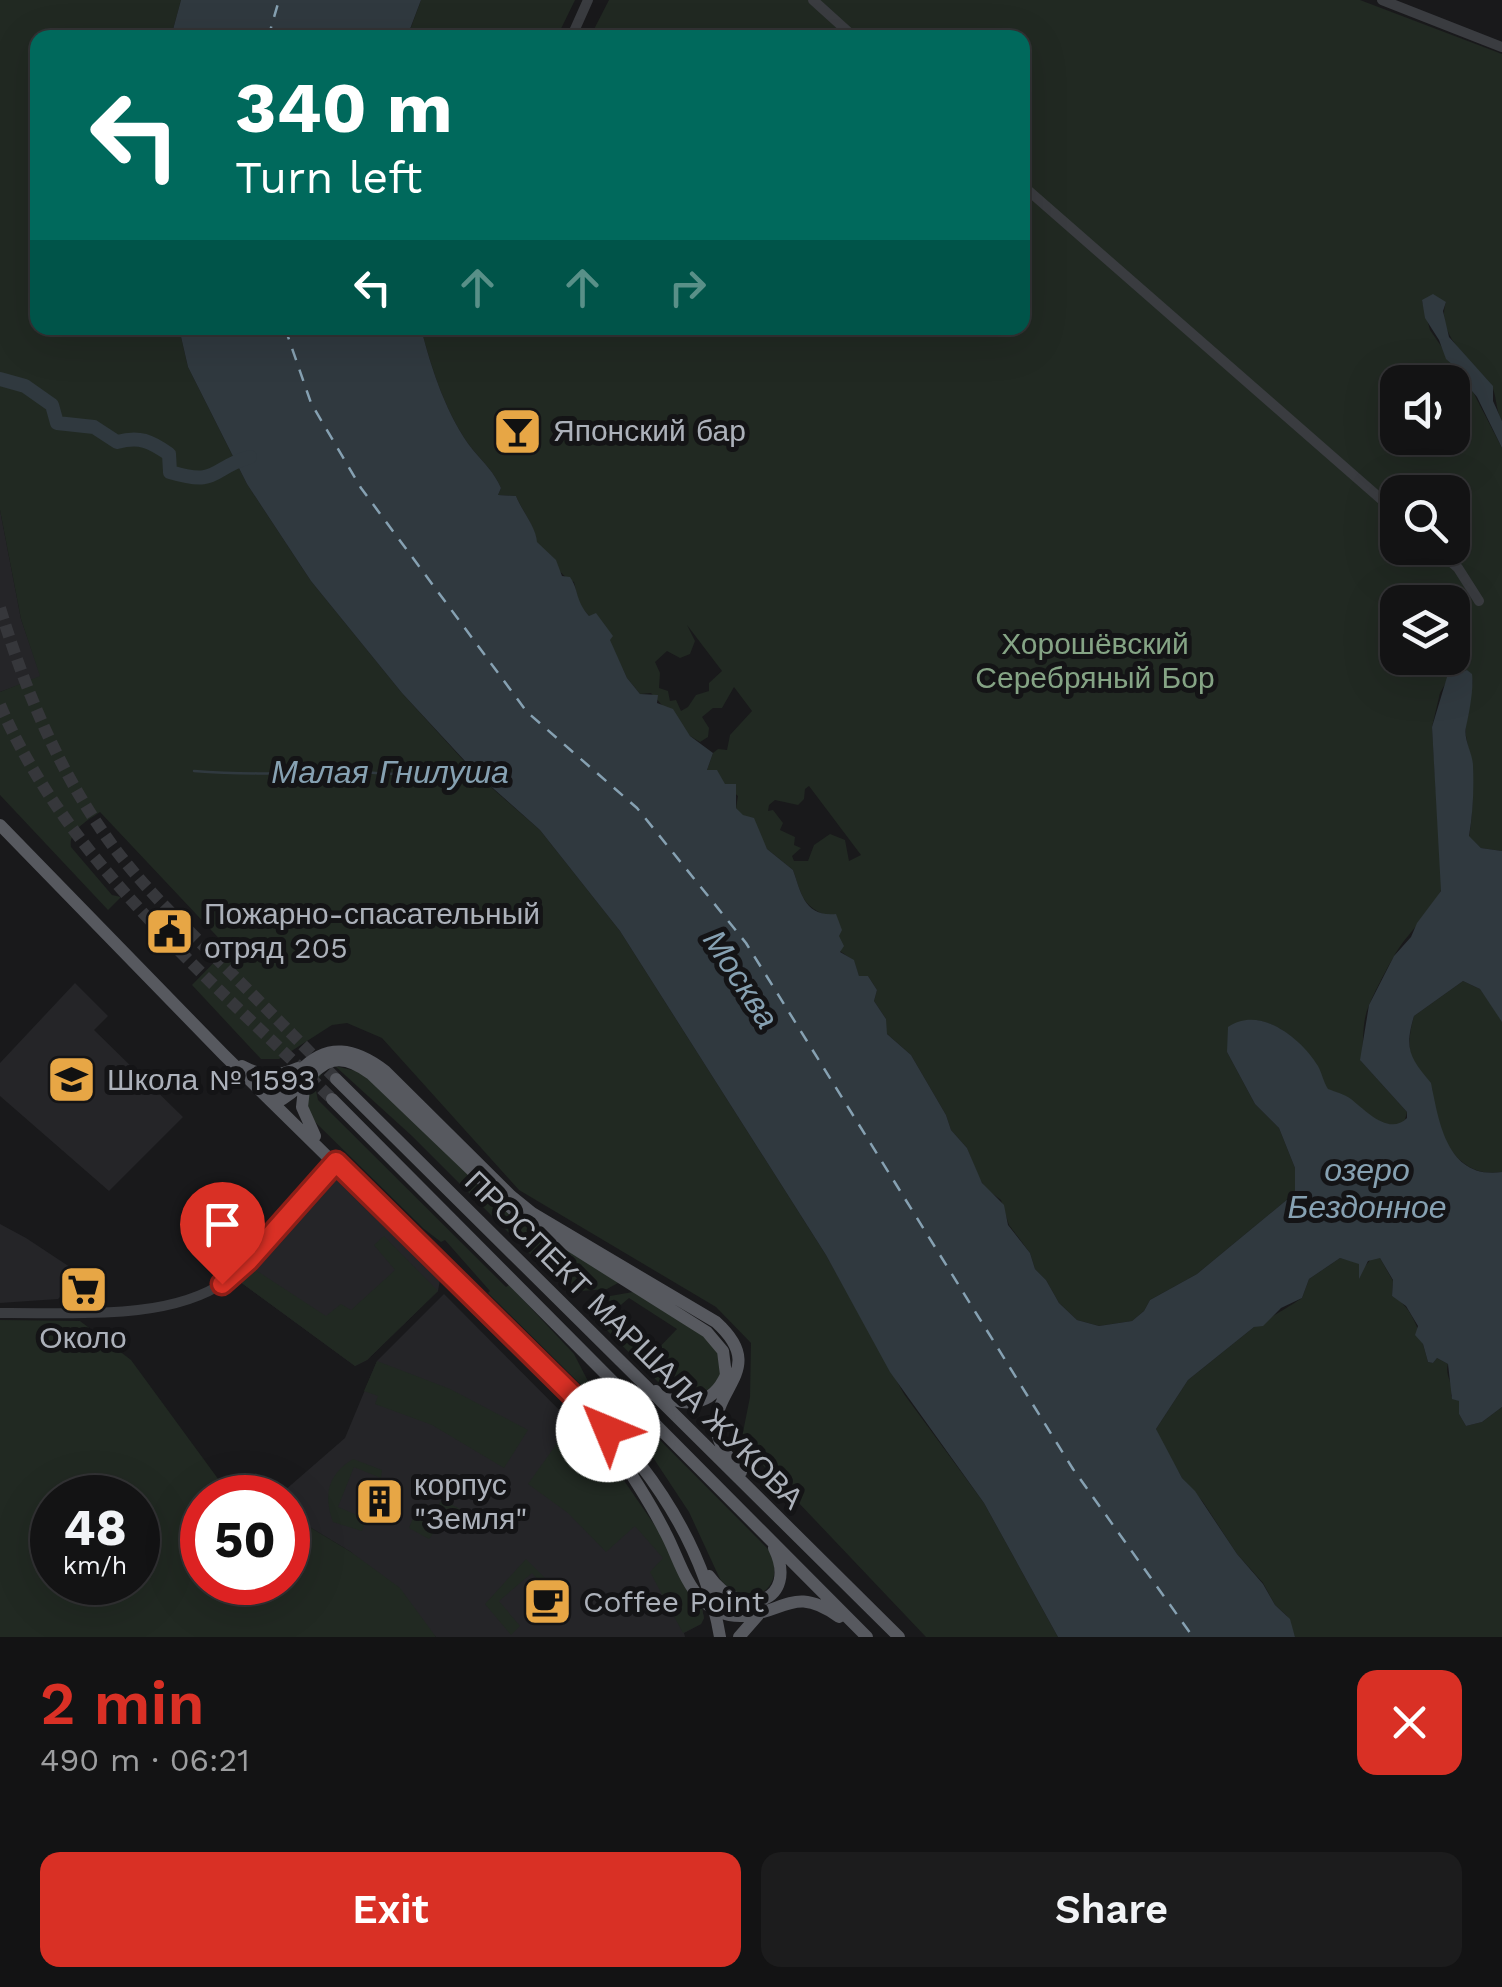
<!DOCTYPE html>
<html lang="en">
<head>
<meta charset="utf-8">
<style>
	body { margin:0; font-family:"Work Sans",sans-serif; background:#1c1c1d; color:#f1f3f6; height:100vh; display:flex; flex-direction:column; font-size:38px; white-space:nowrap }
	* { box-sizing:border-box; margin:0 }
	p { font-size:32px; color:#9d9ea0 }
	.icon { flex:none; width:55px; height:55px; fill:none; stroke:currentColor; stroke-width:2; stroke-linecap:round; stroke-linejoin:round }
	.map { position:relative; height:1637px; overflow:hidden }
	.panel { display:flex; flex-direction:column; background:#131314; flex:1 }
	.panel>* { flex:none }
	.hud { position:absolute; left:30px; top:30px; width:1000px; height:305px; border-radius:20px; box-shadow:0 10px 40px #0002,0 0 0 2px #323234; background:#00695c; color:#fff; overflow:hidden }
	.tools { position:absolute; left:1380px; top:365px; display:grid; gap:20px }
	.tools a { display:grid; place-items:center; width:90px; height:90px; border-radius:20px; background:#131314; box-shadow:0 10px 40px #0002,0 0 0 2px #323234; font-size:50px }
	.speed { position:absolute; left:30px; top:1475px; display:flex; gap:20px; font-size:50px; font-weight:700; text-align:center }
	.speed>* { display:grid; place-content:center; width:130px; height:130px; border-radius:50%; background:#131314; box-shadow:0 10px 40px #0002,0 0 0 2px #323234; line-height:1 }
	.speed small { font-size:25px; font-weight:400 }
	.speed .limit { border:15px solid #d22; background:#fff; color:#111 }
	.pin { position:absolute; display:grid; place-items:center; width:85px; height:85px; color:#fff; margin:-102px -42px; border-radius:50% 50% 50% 0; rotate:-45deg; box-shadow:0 0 10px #0007 }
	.pin .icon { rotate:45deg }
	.me { position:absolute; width:110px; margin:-55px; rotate:315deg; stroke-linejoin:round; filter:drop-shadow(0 0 8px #0008) }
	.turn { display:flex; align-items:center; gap:35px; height:210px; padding:0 40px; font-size:45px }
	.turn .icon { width:130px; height:130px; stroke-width:2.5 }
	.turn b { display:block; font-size:70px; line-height:85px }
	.lanes { display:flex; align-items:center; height:95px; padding:0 40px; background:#0003; justify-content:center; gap:50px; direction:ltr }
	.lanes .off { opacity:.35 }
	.round { display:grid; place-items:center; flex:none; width:105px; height:105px; border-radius:20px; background:#1c1c1d }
	.summary { display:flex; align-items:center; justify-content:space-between; height:170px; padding:0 40px }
	h1 { font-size:60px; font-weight:600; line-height:75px; color:#d93025 }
	.action { display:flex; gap:20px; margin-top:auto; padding:20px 40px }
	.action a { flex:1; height:115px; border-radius:20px; background:#d93025; color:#fff; font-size:40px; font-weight:600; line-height:115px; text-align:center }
	.action a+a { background:#1c1c1d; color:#f1f3f6 }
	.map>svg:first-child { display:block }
	.built { fill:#252528 }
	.green { fill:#212922; fill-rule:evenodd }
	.water { fill:#30393f }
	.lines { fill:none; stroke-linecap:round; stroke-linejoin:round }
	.stream { stroke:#30393f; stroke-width:2.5 }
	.river { stroke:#30393f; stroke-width:14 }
	.ferry { stroke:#86a1b2; stroke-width:2.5; stroke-dasharray:12 10; stroke-linecap:butt }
	.major-tunnel { stroke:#36373b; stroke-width:12; stroke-dasharray:12 6; stroke-linecap:butt }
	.minor { stroke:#3a3c40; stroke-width:10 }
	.major { stroke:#57595f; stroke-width:12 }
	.route-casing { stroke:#8d1f18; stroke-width:25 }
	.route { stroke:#d93025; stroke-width:18 }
	.labels { text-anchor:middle; stroke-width:10; stroke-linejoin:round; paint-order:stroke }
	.poi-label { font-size:30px; fill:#acb1ba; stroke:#141416; text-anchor:start }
	.park-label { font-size:30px; fill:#85a485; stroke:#141416 }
	.street-label { font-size:30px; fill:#acb1ba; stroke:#141416 }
	.water-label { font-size:32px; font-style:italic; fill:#86a1b2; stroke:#141416 }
</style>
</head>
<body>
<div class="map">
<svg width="1502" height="1637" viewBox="0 0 1502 1637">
	<rect width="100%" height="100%" fill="#19191b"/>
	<path class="built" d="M0 510 21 619 41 677 0 692Z
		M75 983 108 1016 94 1030 183 1117 109 1191 0 1096V1063Z
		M332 1174 339 1177 440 1280 438 1291 367 1360 355 1366 239 1281Z
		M0 1224 26 1238 82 1275 58 1299 0 1303Z
		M444 1294 612 1463 690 1594 702 1608 704 1618 701 1624 684 1633 685 1637H436L351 1552 288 1514V1498H276L345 1438 377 1361Z"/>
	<path class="green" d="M0 0H181L171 37 38 38V328H179L188 367 247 484 311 581 402 693 476 774 540 830 620 931 826 1255 904 1394 984 1503 1058 1637H926L741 1442 750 1397 751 1343 716 1307 519 1190 382 1038 347 1023 332 1025 279 1059H261L192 985 228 948 100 812C88 820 68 831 71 847L112 895 121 897 108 910 0 795V692L40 676 21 619 0 510Z
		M421 0H575L557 37 407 38Z
		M609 0H1360L1502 54V421C1495 410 1497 392 1490 383 1471 360 1435 335 1446 302L1422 301 1430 330 1457 369 1470 380V386L1502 448V851L1481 848 1469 837C1475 802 1473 771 1466 736 1464 726 1469 716 1468 706 1467 691 1479 682 1467 670L1452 672 1440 693 1432 727 1442 888C1431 915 1406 933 1393 958 1386 970 1369 1002 1366 1014 1362 1029 1364 1046 1361 1061L1407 1112 1403 1127 1386 1129 1326 1091C1317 1059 1289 1023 1253 1020L1227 1052 1255 1104 1279 1128 1295 1168V1193L1197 1274 1150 1300 1144 1311 1132 1321 1099 1326 1077 1320 1059 1303 1046 1280 1035 1269 1030 1253 1009 1225 1001 1200 986 1189 979 1178 967 1148 951 1130 946 1115 911 1055 886 1033V1019L874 1001 877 990 868 976H859L854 961 840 951 825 915C801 905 801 892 793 870L767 849 736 808 738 796 707 770 713 753 718 749 727 750 730 735 752 711 734 687 722 708H713L702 717 709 728 708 737 700 742 690 736 651 693 640 694 627 678 609 640 579 604 574 582C556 574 552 555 536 542 536 527 522 511 516 496L498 495 501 488C494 472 484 463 473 450 447 417 431 368 421 328H1022V38L590 37ZM1398 382H1452V438H1398ZM1398 492H1452V548H1398ZM1398 602H1452V658H1398ZM687 625 722 671 709 683V691L696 695 688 707 681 711 676 700 670 701 668 691 659 688 660 673 655 662 667 651 680 658 690 654 695 641ZM809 786 861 855 849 861 845 840 830 834 814 845 808 861H794L792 856 801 848 794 845 795 837 780 830 783 823 773 810 768 811 769 805 775 800 798 805 804 799 805 789Z
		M1463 981 1480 989 1502 1020V1172C1459 1179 1440 1139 1432 1103 1431 1100 1433 1091 1432 1088 1429 1081 1421 1075 1417 1069 1406 1052 1409 1034 1414 1016Z
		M335 1066 360 1072 618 1283 607 1289 568 1292 412 1136Z
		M322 1073 315 1086 318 1100 506 1287 509 1285 514 1290 574 1354 591 1387 624 1419 654 1434 770 1551C788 1591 747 1612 720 1579L689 1512 650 1453 488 1293 490 1291 445 1240 441 1242 424 1229 313 1120 307 1106 310 1083Z
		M384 1236 438 1291 367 1360 355 1366 239 1281 251 1267 326 1316 341 1304 351 1310 395 1270 374 1245Z
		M1340 1258 1359 1263 1360 1272 1372 1258H1380L1393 1281 1392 1296C1414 1306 1422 1340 1428 1362L1433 1363 1437 1358 1448 1364C1444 1375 1455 1385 1451 1396L1459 1401V1414L1466 1426 1482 1422 1502 1407V1637H1295L1287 1616 1275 1605 1263 1583 1237 1554 1203 1502 1182 1478 1159 1437 1156 1429 1188 1380 1254 1327C1257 1326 1295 1303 1302 1298L1309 1279Z
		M633 1292C655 1306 707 1329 718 1351 736 1385 695 1404 667 1391L587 1310 591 1301 647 1356H651L677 1329 629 1298 615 1310 608 1307 610 1296Z
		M0 1320 80 1321 131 1360 224 1487 243 1497 202 1498V1582H288V1514L351 1552 400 1588 436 1637H0ZM52 1498H138V1582H52Z
		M377 1361 450 1389 528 1430 504 1468 432 1425 375 1404 378 1396 364 1391Z
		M573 1421 612 1463 660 1533 690 1594 702 1608 704 1618 701 1624 683 1633 650 1572 663 1558 635 1526 606 1552 568 1513 528 1484Z
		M353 1459 382 1470 381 1478 354 1467 338 1507 366 1519 362 1531 333 1522C323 1495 328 1474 353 1459Z
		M443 1499 478 1520 473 1527 450 1511 429 1539 409 1528 417 1508 434 1510Z
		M526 1559 557 1590 552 1595 532 1573 499 1601 520 1626 511 1635 485 1604Z"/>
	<path class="water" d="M181 0H421L407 37H171Z
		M1433 294 1446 302 1443 311 1449 337 1493 386V401L1502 421V448L1477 397 1472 391 1470 380 1446 359 1439 340 1425 318 1422 300Z
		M179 328H421C431 368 447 417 473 450 484 463 494 472 501 488L498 495 516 496C522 511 536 527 537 542L556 560 562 576 570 577C579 590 575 600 589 616L596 613 613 636 610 640 627 678 640 694 658 695 657 703 673 709 690 736 713 753 707 770H717L725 784H736V808L743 815 754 818 767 849 793 870C801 892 804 917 836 914L842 930 839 936 844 946 840 952 854 960 859 976H868L877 990 874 1001 886 1019 887 1034 911 1055 946 1115 951 1130 967 1148 982 1183 1004 1205 1008 1225 1030 1253 1035 1269 1046 1280 1059 1303 1077 1320 1099 1326 1132 1321 1144 1311 1150 1300 1197 1274 1295 1193V1168L1279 1128 1255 1104 1227 1052 1228 1027C1260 1005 1301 1038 1318 1066 1322 1073 1323 1081 1328 1089 1336 1092 1344 1094 1351 1099 1366 1111 1389 1136 1407 1118V1112L1360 1060 1369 1005 1394 956 1411 937 1417 923 1441 891 1432 727 1447 677 1467 670 1472 674C1474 688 1469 714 1466 727 1463 739 1473 754 1473 766 1474 790 1473 813 1469 836L1481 848 1502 851V1022L1480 989 1463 981 1414 1016C1404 1049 1410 1058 1431 1083 1439 1122 1447 1180 1502 1172V1407L1482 1422 1466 1426 1459 1414V1401L1452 1399 1448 1364 1437 1358 1433 1363 1428 1362 1423 1344 1415 1335 1418 1326 1406 1306 1392 1296 1393 1280 1380 1258 1368 1261 1359 1279V1264L1340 1258 1309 1279 1302 1298 1281 1308 1263 1326 1254 1327 1188 1380 1156 1429 1182 1478 1195 1491 1237 1554 1263 1584 1275 1605 1290 1619 1295 1637H1058L984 1503 890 1372 826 1255 620 931 540 830 477 774 402 693 311 581 247 484 188 367Z"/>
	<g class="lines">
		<path class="stream" d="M194 771C245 775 293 773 344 772 389 772 430 779 477 775"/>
		<path class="river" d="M0 379 25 386 52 405 57 423 94 427 117 442C140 436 150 441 169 454L170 472C220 487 210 468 250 457"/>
		<path class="ferry" d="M268 38 279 0
			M285 328 311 403 361 488 527 712 637 808 746 943 1073 1469 1193 1637"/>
		<path class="major-tunnel" d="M0 608C25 689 56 765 105 835 134 877 171 913 207 949 250 992 293 1035 336 1079
			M0 705C69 864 211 979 332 1099"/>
		<path class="minor" d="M813 0 855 38
			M1382 0 1502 47
			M571 38 588 0
			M1022 185 1398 514
			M1435 548 1458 568 1479 601
			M0 1313C68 1312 168 1322 226 1281 267 1253 302 1200 336 1163"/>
		<path class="major" d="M0 825 224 1055 640 1464C680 1516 709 1572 720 1637
			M242 1066C263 1077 277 1077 298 1068
			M336 1079 899 1637
			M305 1080 302 1107 315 1136
			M332 1099 867 1637
			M277 1102C315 1084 322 1037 371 1074L512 1209 707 1332 723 1351 726 1375C712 1407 683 1409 656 1391
			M275 1103C280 1090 290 1081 300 1071 327 1042 355 1048 385 1071L511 1196 532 1213 716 1322C769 1370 711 1387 717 1431 719 1448 731 1460 741 1472
			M608 1439C628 1469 649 1500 665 1532 677 1554 684 1582 702 1600 714 1612 727 1617 744 1616 785 1612 795 1585 839 1617
			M709 1576C742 1622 800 1601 774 1548
			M739 1637 760 1613"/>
	</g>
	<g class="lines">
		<defs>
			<path id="route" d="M222 1284 248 1261 336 1162 608 1430"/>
		</defs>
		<use href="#route" class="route-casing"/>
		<use href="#route" class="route"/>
	</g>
	<defs>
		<symbol id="bar-square" viewBox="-11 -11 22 22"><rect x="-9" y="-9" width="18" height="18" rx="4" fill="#e7a645" stroke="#141416"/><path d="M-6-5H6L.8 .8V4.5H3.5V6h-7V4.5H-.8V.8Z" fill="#111"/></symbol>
		<symbol id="civic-square" viewBox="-11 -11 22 22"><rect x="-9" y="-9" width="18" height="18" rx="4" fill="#e7a645" stroke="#141416"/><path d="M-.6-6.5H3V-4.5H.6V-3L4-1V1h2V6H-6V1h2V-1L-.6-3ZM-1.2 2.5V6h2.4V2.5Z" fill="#111"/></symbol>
		<symbol id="school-square" viewBox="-11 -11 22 22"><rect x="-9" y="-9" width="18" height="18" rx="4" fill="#e7a645" stroke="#141416"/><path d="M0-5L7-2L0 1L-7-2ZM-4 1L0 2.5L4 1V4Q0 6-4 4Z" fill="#111"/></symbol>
		<symbol id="supermarket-square" viewBox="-11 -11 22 22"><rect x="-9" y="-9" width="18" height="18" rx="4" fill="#e7a645" stroke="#141416"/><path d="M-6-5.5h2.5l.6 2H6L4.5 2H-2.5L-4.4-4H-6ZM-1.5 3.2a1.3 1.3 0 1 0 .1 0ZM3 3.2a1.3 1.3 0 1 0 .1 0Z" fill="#111"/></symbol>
		<symbol id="building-square" viewBox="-11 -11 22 22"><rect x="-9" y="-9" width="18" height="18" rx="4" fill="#e7a645" stroke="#141416"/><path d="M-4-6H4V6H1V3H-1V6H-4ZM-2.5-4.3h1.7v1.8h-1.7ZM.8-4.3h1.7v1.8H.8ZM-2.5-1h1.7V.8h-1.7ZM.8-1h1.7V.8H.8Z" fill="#111"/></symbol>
		<symbol id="cafe-square" viewBox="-11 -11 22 22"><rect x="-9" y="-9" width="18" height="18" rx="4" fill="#e7a645" stroke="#141416"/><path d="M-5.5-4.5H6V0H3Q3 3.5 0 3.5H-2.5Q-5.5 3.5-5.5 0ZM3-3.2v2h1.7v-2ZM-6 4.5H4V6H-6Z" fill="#111"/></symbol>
	</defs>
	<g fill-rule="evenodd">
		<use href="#bar-square" x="490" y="404" width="55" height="55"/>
		<use href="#civic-square" x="142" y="904" width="55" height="55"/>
		<use href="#school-square" x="44" y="1052" width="55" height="55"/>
		<use href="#supermarket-square" x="56" y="1262" width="55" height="55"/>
		<use href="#building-square" x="352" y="1474" width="55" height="55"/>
		<use href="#cafe-square" x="520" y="1574" width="55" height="55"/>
	</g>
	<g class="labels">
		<g class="poi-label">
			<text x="553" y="441">Японский бар</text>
			<text x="204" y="924">Пожарно-спасательный<tspan x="204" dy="34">отряд 205</tspan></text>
			<text x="107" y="1090">Школа № 1593</text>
			<text x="83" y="1348" text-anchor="middle">Около</text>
			<text x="414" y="1495">корпус<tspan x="414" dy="34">"Земля"</tspan></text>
			<text x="583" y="1612">Coffee Point</text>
		</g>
		<g class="park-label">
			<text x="1095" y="654">Хорошёвский<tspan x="1095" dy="34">Серебряный Бор</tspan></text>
		</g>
		<g class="street-label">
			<text transform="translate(634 1340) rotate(45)" y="10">ПРОСПЕКТ МАРШАЛА ЖУКОВА</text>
		</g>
		<g class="water-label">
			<text x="390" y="783">Малая Гнилуша</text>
			<text transform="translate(741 979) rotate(57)" y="11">Москва</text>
			<text x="1367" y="1181">озеро<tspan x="1367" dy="37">Бездонное</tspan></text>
		</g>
	</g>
</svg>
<div class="tools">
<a><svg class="icon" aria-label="sound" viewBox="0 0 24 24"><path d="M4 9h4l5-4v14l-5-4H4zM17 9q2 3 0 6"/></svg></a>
<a><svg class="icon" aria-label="search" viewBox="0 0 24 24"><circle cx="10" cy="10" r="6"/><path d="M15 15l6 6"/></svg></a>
<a><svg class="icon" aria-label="layers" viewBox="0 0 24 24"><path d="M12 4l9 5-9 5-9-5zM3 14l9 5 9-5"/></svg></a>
</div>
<div class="speed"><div>48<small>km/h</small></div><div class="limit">50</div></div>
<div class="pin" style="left:222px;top:1284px;background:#d93025"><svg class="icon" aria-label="arrive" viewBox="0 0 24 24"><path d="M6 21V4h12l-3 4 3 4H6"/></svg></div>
<svg class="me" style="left:608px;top:1430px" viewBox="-20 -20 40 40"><circle r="19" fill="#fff"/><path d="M0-13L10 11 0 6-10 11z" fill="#d93025"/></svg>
<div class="hud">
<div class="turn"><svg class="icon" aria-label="left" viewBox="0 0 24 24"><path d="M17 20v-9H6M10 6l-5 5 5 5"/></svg><div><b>340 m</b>Turn left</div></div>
<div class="lanes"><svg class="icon" aria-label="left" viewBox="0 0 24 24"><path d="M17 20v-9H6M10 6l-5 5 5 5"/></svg><svg class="icon off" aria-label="ahead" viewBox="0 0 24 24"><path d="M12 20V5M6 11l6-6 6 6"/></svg><svg class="icon off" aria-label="ahead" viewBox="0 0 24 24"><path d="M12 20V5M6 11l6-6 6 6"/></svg><svg class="icon off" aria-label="right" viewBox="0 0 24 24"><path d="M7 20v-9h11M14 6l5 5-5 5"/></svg></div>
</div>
</div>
<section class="panel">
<div class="summary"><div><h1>2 min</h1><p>490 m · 06:21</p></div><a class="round" style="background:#d93025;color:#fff"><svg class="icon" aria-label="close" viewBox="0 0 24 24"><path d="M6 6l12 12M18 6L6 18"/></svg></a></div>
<div class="action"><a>Exit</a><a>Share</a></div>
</section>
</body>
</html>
